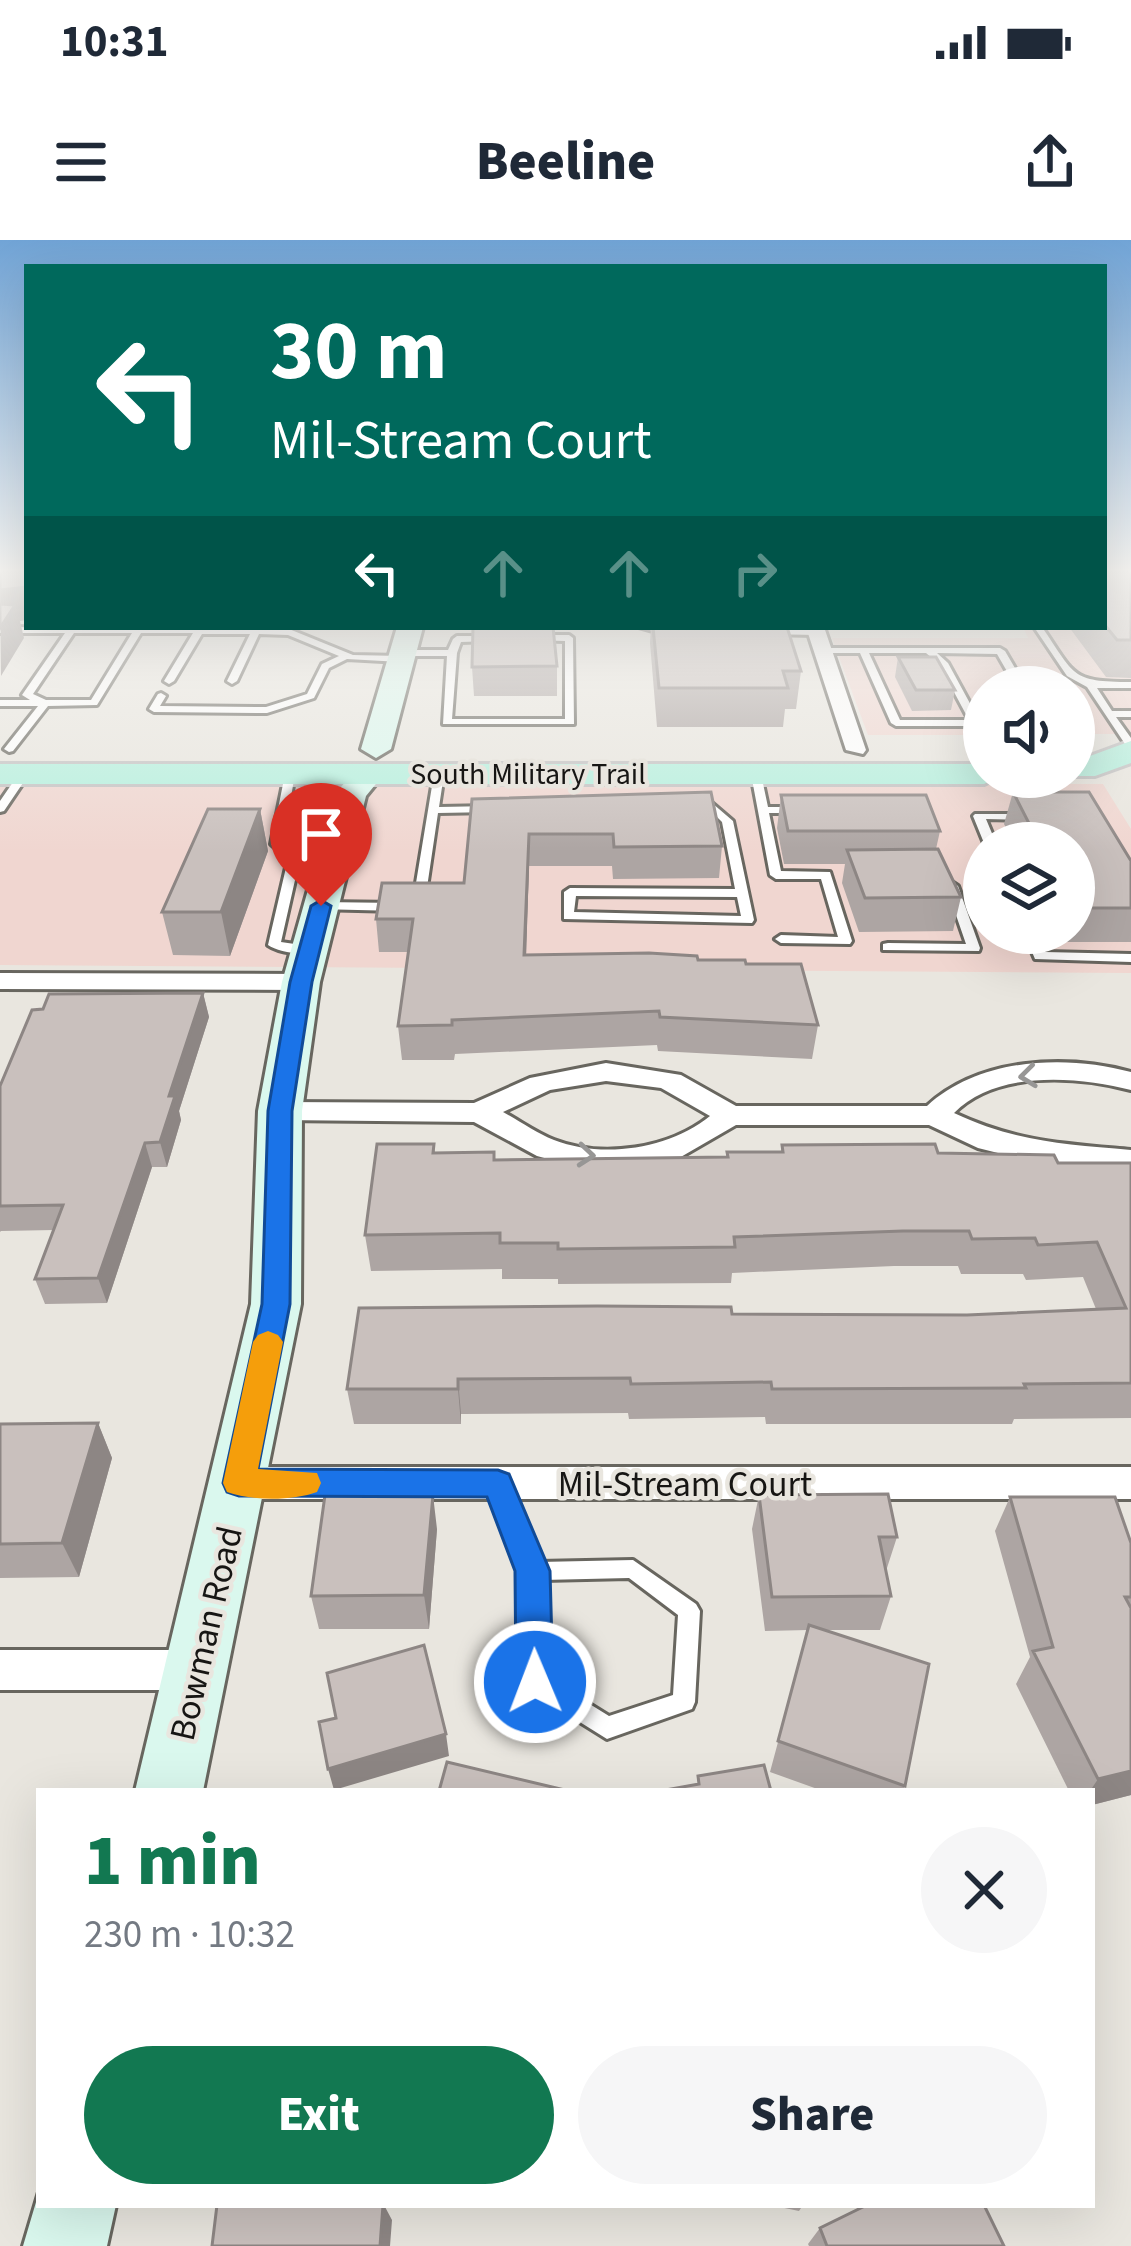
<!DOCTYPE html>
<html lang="en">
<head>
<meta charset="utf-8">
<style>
	body { margin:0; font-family:"Source Sans 3",sans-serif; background:#f6f6f7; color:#1f2937; height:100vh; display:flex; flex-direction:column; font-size:45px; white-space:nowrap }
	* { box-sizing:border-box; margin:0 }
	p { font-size:39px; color:#747a83 }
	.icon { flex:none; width:66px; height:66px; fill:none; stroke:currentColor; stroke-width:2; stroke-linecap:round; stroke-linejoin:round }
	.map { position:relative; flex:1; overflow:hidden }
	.panel { position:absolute; left:36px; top:1548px; width:1059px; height:420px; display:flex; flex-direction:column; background:#fff; border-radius:0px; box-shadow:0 12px 48px #0002 }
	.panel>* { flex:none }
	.hud { position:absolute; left:24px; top:24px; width:1083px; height:366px; border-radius:0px; box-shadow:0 12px 48px #0002; background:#00695c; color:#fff; overflow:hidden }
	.fabs { position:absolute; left:963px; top:426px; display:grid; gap:24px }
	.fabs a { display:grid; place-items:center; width:132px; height:132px; border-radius:50%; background:#fff; box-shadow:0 12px 48px #0002; font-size:60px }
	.pin { position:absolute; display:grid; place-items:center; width:102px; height:102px; color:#fff; margin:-123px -51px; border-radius:50% 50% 50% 0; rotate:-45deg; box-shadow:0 0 12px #0007 }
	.pin .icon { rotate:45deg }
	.me { position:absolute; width:132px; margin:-66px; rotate:359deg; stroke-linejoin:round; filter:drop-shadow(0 0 9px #0008) }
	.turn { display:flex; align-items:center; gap:42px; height:252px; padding:0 48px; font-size:54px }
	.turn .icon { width:156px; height:156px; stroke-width:2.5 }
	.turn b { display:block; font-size:84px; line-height:102px }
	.lanes { display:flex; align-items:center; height:114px; padding:0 48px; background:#0003; justify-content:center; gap:60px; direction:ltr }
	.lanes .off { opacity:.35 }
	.round { display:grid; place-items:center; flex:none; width:126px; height:126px; border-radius:63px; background:#f6f6f7 }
	.overview { display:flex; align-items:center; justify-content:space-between; height:204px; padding:0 48px }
	h1 { font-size:72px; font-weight:800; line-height:90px; color:#127851 }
	.action { display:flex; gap:24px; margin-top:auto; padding:24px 48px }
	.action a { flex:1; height:138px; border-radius:72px; background:#127851; color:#fff; font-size:48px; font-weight:800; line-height:138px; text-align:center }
	.action a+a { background:#f6f6f7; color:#1f2937 }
	.status { display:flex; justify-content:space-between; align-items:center; height:84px; padding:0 60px; background:#fff; direction:ltr }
	.status svg { height:33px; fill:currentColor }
	header { display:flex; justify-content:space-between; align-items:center; height:156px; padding:0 48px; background:#fff; font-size:54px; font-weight:800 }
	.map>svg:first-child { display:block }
	.commercial { fill:#f0d6d0; fill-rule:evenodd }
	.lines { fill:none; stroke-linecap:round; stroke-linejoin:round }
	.lane-casing { stroke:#68665f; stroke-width:6 }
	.street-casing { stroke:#68665f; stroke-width:6 }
	.secondary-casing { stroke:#68665f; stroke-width:6 }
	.primary-casing { stroke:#c3c2c2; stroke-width:6 }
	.lane { fill:#fff; fill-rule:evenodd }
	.street { fill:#fff; fill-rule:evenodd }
	.secondary { fill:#daf8ee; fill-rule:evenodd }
	.primary { fill:#b5f0de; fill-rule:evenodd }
	.wall { fill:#ada5a3 }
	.shaded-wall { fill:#8d8684 }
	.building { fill:#c9c0bd; stroke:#8d8684; stroke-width:3 }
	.oneway { stroke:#979695 }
	.route { fill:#1a73e8; stroke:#114b97; stroke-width:3 }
	.slow { fill:#f59e0b }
	.labels { text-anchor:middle; stroke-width:9; stroke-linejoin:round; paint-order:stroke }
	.far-street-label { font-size:30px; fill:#171614; stroke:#e9e6df }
	.street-label { font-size:36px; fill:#171614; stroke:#e9e6df }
</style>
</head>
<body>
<div class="status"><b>10:31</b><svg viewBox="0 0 49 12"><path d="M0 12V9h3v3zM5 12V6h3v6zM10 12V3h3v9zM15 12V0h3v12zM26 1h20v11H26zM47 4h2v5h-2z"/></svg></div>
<header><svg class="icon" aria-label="menu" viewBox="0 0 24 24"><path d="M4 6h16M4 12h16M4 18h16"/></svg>Beeline<svg class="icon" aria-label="share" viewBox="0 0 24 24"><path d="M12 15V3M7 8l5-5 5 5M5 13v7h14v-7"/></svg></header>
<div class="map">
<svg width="1131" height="2006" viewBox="0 0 1131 2006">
	<rect width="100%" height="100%" fill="#e9e6df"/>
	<path class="commercial" d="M1131 331V494H1074V447H984V495H868L832 398H1028L1023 387H1104Z
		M0 543 1103 544 1131 589V733L0 725ZM984 603H1074V693H984Z"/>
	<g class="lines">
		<defs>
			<path id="lane" d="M0 387 289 389 353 415 401 416 406 419 401 422 347 419 329 428 314 458 267 473 154 472 149 469 158 454 161 453 166 456 160 466 266 467 307 454 322 424 339 416 288 395 259 394 237 441 232 444 227 441 250 394H202L174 441 169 444 164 441 193 393H141L97 465 48 466 13 511 9 512 4 509 38 466H0V460H30L22 455 65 393H0ZM74 393H132L91 460H46L33 454Z
				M639 387H655L675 393 671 396Z
				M1034 387H1042C1075 435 1070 442 1131 442V448H1097L1112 471H1131V477H1116L1131 498V508L1127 507 1087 447 1067 436Z
				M769 389H816L820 392 816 395 766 394V390Z
				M535 395H569L573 398 574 484H443L447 416H403L398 413 403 410H448L453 399 457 396H494L495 398 491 401 461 402 457 413 452 479H565V401L532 400 531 398Z
				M819 408H1000L1005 411 1026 447H1016L997 414 937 413 948 423 979 480H984V501L980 500 972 486H896L891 483 860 413H822L817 410ZM869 413H926L939 424 969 480H900Z
				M290 531 295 534 283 603 300 618 281 702 315 707 316 710C306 717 278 712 268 705L288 619 271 604 285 534Z
				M439 531 444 534 439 567 492 566 498 569 492 572 438 573 425 661 419 665 413 661 434 534Z
				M756 531 761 534 768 567H798L804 570 798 573H769L781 631 830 632 852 701 850 704 781 703 775 699 781 695 838 697 821 639H776L770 635 751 534Z
				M20 532 29 534 4 571 0 572V561Z
				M1011 537H1021L1041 577 1035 580 986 579 996 603H984L973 576 975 574H1028Z
				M712 563 733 581 754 680 752 683 564 679V652L570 648 735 649 722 582 706 566ZM576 656 737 657 741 676 574 672Z
				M952 642 958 646 980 708 979 711 883 710V704L888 703 966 704 946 646Z
				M321 662 398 663 404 667 398 671 317 669 315 666Z
				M1024 693H1036L1045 712 1131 714V722L1035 719Z
				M498 1235 505 1237 508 1243 539 1322 633 1320 696 1364 700 1371 695 1462 692 1469 607 1499 527 1449 524 1442 522 1331 488 1243 491 1237ZM629 1338 678 1375 673 1455 609 1476 546 1437 543 1340Z"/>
			<path id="street" d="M806 387H824L866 510 863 514 846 510Z
				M0 733 301 734 314 742 301 750 0 749Z
				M606 823 681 835 736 866H927C979 818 1065 814 1131 832V850C1077 836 996 830 954 873 1016 902 1064 904 1131 910V930L1034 922 978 908 929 885H736L679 918 619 929 570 925 537 916 474 882 280 880 265 871 280 862 474 863 530 838ZM606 841 661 848 710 876C669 909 603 919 554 900 536 893 520 881 503 872L550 850Z
				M239 1227H1131V1259H239L225 1255 219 1243 225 1231Z
				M0 1410H197L212 1416 219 1430 212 1444 197 1450H0Z"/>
			<path id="secondary" d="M397 387H423L391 509 376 518 361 509Z
				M369 525 384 534 366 556 320 742 302 871 301 1064 203 1551H135L251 1064 258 871 282 742 335 554 358 527Z
				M39 1952V1965H116L107 2006H23Z"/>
			<path id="primary" d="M1131 501V523L1095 536H1074V516H1090Z
				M0 524H984V537H998L984 544H0Z"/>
		</defs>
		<use href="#lane" class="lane-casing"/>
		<use href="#street" class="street-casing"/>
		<use href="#secondary" class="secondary-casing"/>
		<use href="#primary" class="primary-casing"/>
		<use href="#lane" class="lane"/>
		<use href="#street" class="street"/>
		<use href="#secondary" class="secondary"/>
		<use href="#primary" class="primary"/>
	</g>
	<path class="wall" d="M1104 331H1131V438L1106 437 1069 387H1104Z
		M651 387H787L801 431 796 469H785L783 487H657L650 403Z
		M898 417 955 450 951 470 912 471 895 437Z
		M557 426V456H474L472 427Z
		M1013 552 1131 621V702H1062L1058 693H1074V603H1014L1004 584Z
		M781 555 940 591 936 609 961 657 953 691 859 692 842 643 845 624H784L777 588Z
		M472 559 722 606 719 638 613 639 612 626H529L526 715 698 720 746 724 818 785 812 819 658 811 657 805 455 814 454 820H402L398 786 408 712H379L376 679 464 643Z
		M260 569 268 611 230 716 173 715 162 672Z
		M203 753 209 777 179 871 181 880 167 927H152L107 1063 45 1064 35 1039 54 990 1 991 0 992V846Z
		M434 904 435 913 495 920 726 917 727 912H781L782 905 938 913 1058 923H1131V1178L1014 1179 1012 1184H766L765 1177 629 1179 628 1173 461 1174V1184H354L347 1149 732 1074 967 1075 1096 1069 1083 1037 1026 1040 1023 1034H961L958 1026H894L732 1033 731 1043 558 1044V1039H502V1029L371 1031 365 995Z
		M98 1183 112 1218 79 1337 0 1338V1184Z
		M759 1255 897 1297 886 1331 891 1356 880 1390H826L905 1546 903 1551H823L770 1532 808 1390 765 1391 752 1289Z
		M1010 1257 1131 1303V1555L1092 1565V1551H1069L1016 1444 1030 1417 995 1291Z
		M437 1289 429 1389H319L311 1356Z
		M770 1965H803L799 1971Z
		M820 1988 1004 2006H809L808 2004Z"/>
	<path class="shaded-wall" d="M27 347V380L20 381 24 398 1 436 0 350Z
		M260 569 268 611 230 716 221 672Z
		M529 594V626L525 749 524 715Z
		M203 753 209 777 179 871 181 880 167 927 160 902 169 856Z
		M145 903 152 927 107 1063 98 1038Z
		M458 1139 461 1174V1184L458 1149Z
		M98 1183 112 1218 79 1337 62 1303Z
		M433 1255 437 1289 429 1389 424 1355Z
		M446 1494 449 1516 334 1550 328 1529Z
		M1131 1531V1555L1092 1565V1551H1090L1098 1539Z
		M384 1965 392 1980 390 2006H380Z"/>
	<path class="building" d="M0 331H27V347L0 350Z
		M1104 331H1131V400H1117L1104 384Z
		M0 364 15 365 0 388Z
		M473 387H553L557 426 472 427Z
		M653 387H787L801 431H783L788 448H659Z
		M898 417H936L955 450H916Z
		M711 552 722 606 614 607 613 594H529L524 715 649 713 697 716 698 720H745L746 724H801L818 785 660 777 659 771 452 780V785L398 786 413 679H376L382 643H464L472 559Z
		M1013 552H1089L1131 621V668H1074V603H1039Z
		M781 555H926L940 591H788Z
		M208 569H260L221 672H162Z
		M938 609 961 657 865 658 847 610Z
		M203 753 169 856H175L160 902 145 903 98 1038 35 1039 63 965 0 966V846L32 770 43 769 49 754Z
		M377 904H434L433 913 494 912V920L728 917 727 912H783L782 905 935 904 938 913 1054 915 1058 923H1131V1143L1024 1144 1026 1148 772 1149 771 1142 631 1144 630 1138 458 1139V1149H347L359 1068 597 1066 731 1067 732 1074 967 1075 1126 1068 1097 1002 1038 1005 1035 998 972 999 969 991H903L734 997 735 1007 558 1009V1003H500V993L365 995Z
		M98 1183 62 1303 0 1304V1184Z
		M888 1254 897 1297H879L891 1356 772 1357 759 1255Z
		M325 1255H433L424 1355 311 1356Z
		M1010 1257H1115L1131 1303V1357H1125L1131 1368V1531L1098 1539 1033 1411 1053 1407Z
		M809 1385 929 1424 905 1546 778 1501Z
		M424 1405 446 1494 328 1529 319 1482 336 1478 327 1433Z
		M447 1522 569 1551H439Z
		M764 1525 771 1551H660L699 1544 698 1536Z
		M217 1965H383L380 2006H212Z
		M867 1965H984L1004 2006H827L820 1988Z"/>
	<defs><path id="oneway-chevron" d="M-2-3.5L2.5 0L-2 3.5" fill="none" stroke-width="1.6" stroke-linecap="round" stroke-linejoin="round" transform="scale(3)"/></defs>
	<g class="oneway">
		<use href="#oneway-chevron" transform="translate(1028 836) rotate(173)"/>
		<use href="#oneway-chevron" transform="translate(586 915) rotate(5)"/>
	</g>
	<linearGradient id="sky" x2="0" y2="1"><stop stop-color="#71a4d6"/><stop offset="0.54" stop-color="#f5f4f1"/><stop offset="1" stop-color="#f5f4f1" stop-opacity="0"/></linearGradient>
	<rect width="1131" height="612" fill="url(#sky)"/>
	<path class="route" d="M321 660 331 666 312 742 292 871 290 1064 258 1229 498 1230 509 1234 550 1331 553 1442 547 1454 535 1459 522 1454 516 1442 515 1331 487 1257 239 1256 227 1252 223 1243 262 1064 268 871 290 742 311 666Z"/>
	<path class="slow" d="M268 1091 278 1095 283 1102 258 1229 317 1233 321 1243 317 1252C293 1261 251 1261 227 1252L223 1243 253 1102 258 1095Z"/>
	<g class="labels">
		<g class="far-street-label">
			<text x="528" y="544">South Military Trail</text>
		</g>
		<g class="street-label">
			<text x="685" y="1256">Mil-Stream Court</text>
			<text transform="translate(205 1393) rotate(-77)" y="13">Bowman Road</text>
		</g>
	</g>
</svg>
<div class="fabs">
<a><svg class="icon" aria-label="sound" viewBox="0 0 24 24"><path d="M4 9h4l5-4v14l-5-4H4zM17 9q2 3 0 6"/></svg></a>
<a><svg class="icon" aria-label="layers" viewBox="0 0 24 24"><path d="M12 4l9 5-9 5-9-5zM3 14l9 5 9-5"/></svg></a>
</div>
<div class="pin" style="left:321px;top:666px;background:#d93025"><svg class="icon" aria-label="arrive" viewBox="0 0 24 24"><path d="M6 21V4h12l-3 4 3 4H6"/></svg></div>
<svg class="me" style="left:535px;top:1442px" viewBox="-20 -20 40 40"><circle r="17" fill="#1a73e8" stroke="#fff" stroke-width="3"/><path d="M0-11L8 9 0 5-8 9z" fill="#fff"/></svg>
<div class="hud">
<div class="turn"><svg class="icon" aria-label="left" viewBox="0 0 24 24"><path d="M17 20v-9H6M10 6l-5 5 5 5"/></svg><div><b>30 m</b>Mil-Stream Court</div></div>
<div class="lanes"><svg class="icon" aria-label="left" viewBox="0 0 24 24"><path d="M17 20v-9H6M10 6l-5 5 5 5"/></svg><svg class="icon off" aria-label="ahead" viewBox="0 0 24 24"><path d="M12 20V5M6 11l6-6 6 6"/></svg><svg class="icon off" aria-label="ahead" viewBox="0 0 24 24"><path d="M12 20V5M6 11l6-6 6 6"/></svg><svg class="icon off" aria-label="right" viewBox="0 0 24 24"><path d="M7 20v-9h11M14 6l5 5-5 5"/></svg></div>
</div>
<section class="panel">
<div class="overview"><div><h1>1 min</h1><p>230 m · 10:32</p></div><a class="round"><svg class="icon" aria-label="close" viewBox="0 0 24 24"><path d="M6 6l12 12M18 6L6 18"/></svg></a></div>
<div class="action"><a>Exit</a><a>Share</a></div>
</section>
</div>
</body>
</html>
